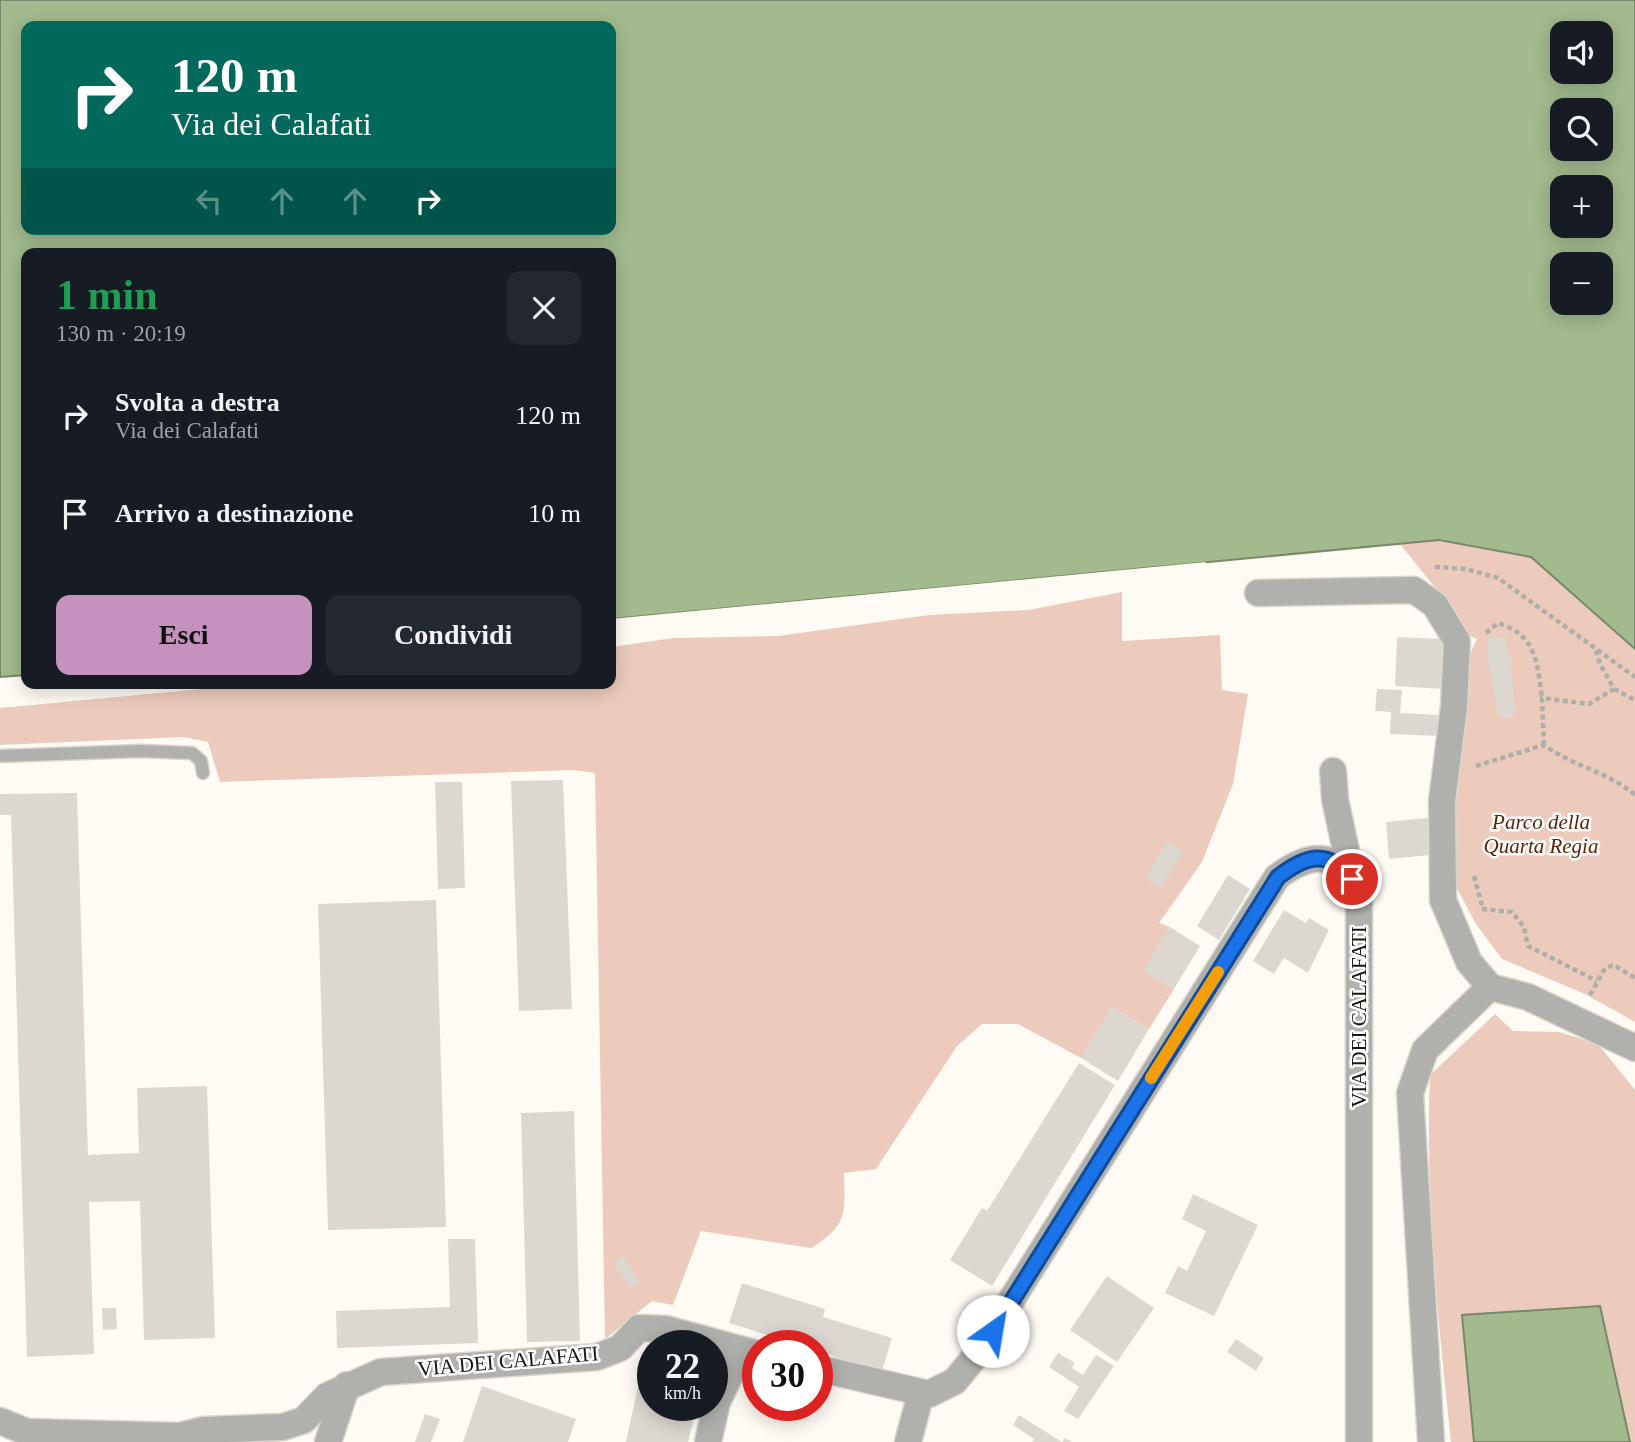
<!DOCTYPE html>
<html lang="it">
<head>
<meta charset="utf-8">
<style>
	body { margin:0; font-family:"Times New Roman",serif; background:#242831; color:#f1f3f6; height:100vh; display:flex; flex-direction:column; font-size:26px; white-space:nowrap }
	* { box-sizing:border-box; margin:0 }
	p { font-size:23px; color:#9ea1a6 }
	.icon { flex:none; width:38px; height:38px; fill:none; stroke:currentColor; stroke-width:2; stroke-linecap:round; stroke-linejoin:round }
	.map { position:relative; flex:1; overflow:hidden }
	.panel { position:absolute; left:21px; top:248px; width:595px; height:441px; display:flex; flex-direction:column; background:#171b24; border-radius:14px; box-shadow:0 4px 18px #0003 }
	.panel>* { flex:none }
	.top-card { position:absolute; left:21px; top:21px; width:595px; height:214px; border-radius:14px; box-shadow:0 4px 18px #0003; background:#00695c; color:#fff; overflow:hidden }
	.buttons { position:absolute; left:1550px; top:21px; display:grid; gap:14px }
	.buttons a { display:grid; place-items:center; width:63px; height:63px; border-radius:14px; background:#171b24; box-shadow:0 4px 18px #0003; font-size:35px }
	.speed { position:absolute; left:637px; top:1330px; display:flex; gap:14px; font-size:35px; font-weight:700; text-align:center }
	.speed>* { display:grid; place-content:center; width:91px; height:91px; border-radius:50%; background:#171b24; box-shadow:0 4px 18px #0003; line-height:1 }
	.speed small { font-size:18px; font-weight:400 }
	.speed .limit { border:10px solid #d22; background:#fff; color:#111 }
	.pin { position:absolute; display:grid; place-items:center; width:60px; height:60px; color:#fff; margin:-30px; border:4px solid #fff; border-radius:50%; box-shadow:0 2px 7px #0007 }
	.me { position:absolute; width:77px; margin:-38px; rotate:32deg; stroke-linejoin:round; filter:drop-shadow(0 0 5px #0008) }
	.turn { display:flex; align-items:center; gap:24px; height:147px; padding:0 35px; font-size:32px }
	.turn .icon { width:91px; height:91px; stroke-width:2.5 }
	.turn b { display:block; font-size:49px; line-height:60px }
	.lanes { display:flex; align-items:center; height:66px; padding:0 35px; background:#0003; justify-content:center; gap:35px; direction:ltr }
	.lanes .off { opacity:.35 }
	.round { display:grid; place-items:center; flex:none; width:74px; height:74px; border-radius:14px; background:#242831 }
	.summary { display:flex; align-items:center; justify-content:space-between; height:119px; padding:0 35px }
	h1 { font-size:42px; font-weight:600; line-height:52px; color:#1e9e55 }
	.button { display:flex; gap:14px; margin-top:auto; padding:14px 35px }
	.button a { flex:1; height:80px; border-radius:14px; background:#c591bd; color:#111; font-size:28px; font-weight:600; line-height:80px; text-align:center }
	.button a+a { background:#242831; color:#f1f3f6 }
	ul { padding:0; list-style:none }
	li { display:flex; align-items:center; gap:21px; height:98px; padding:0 35px }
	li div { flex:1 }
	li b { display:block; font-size:26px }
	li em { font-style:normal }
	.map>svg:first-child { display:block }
	.green { fill:#eccbbd }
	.water { fill:#a2ba8e; stroke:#788969; stroke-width:2; fill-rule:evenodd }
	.pier { fill:#fffbf4 }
	.building { fill:#ddd7d1 }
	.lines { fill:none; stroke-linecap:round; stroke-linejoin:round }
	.lane-casing { stroke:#dad6d0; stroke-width:15 }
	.street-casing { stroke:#dad6d0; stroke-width:29 }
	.path { stroke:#b0aea8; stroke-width:4.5; stroke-dasharray:5 3.5; stroke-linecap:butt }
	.lane { stroke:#b0b1ad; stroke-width:12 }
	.street { stroke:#b0b1ad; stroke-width:26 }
	.route-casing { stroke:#114b97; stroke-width:18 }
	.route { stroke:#1a73e8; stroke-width:12 }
	.slow { stroke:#f59e0b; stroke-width:12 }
	.labels { text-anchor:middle; stroke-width:5; stroke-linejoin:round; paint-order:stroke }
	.park-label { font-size:21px; font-style:italic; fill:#5f2302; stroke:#fff }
	.street-label { font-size:21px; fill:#171613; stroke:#fff }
</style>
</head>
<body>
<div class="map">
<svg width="1635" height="1442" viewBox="0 0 1635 1442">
	<rect width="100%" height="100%" fill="#fffbf4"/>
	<path class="green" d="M1439 540 1531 557 1635 649V1022L1585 994 1502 959 1476 924 1455 885 1450 857 1468 658 1477 639 1464 633 1449 605 1400 544Z
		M1122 592V641L1220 635 1222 690 1248 694 1233 784 1202 862 1159 923 1170 927 1144 971 1174 989 1149 1029 1112 1007 1081 1058 1018 1024H982L957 1046 876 1169 844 1173C845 1214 848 1225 811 1248L701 1231 673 1305 652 1301 605 1339 595 773 573 770 220 782 208 742 184 737 0 745V708L255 684H611V647L674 638 778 636 929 615 1028 610Z
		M1495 1014 1513 1031 1559 1032 1598 1044 1635 1090V1442H1630L1600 1306 1462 1315 1474 1442H1451C1438 1320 1425 1197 1430 1075Z"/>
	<path class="water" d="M0 0H1635V649L1531 557 1439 540 611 619V254H26V675L0 677ZM26 26H611V229H26ZM1563 33H1601V72H1563ZM1563 110H1601V149H1563ZM1563 187H1601V226H1563ZM1563 264H1601V303H1563Z
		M1600 1306 1630 1442H1474L1462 1315Z"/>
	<path class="pier" d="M1206 562 1204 566 611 622V619Z"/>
	<path class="building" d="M1397 637 1444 639 1442 689 1395 686Z
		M1505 637 1508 653 1510 652 1515 710 1512 717 1505 719 1497 712 1488 655V638Z
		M1377 689 1402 690 1400 713 1440 715 1439 736 1390 734 1391 712 1375 711Z
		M563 780 572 1009 519 1011 511 781Z
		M435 782H462L465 888 438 889Z
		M77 793 88 1155 139 1153 137 1088 207 1086 215 1338 144 1340 140 1201 89 1202 94 1354 27 1357 11 815H0V794Z
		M1428 818 1431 855 1389 859 1386 822Z
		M1167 842 1183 852 1161 888 1145 878Z
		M1228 875 1250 889 1219 940 1197 926Z
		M436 900 446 1227 328 1230 318 904Z
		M1284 910 1306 923 1309 918 1329 930 1308 973 1284 958 1274 974 1253 961Z
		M1170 927 1200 946 1174 989 1143 971Z
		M1112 1007 1149 1029 1118 1081 1081 1058Z
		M1079 1063 1115 1085 992 1286 950 1260 982 1208 987 1211Z
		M574 1111 580 1341 527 1342 521 1113Z
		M1193 1194 1258 1225 1214 1316 1165 1293 1178 1266 1187 1271 1206 1231 1182 1219Z
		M448 1239H475L478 1343 337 1348 336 1311 450 1307Z
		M623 1256 640 1282 630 1288 613 1262Z
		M1107 1276 1154 1308 1117 1362 1070 1330Z
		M742 1283 825 1309 823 1317 892 1338 882 1371 817 1351V1346H802L729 1323Z
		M102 1308H116L117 1329 103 1330Z
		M1236 1339 1264 1358 1256 1371 1227 1352Z
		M647 1344 653 1345V1405H697L688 1442H626Z
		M1058 1353 1075 1363 1072 1368 1083 1375 1096 1355 1114 1366 1078 1419 1064 1411 1079 1387 1049 1367Z
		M482 1386 576 1419 568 1442H463Z
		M425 1414 440 1419 431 1442H415Z
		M1019 1415 1062 1442 1065 1438 1072 1442H1032L1034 1439 1013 1425Z"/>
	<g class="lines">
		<defs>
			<path id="lane" d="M0 756 140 751 192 753 201 761 203 773"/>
			<path id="street" d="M1258 593 1414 590 1435 605 1457 641 1454 706 1442 801 1443 900 1469 962 1490 987 1425 1050 1410 1093 1431 1442
				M1333 771 1335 799 1352 879
				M1490 987 1528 997 1635 1048
				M817 1368 929 1394 955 1381 978 1353 1277 877C1314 849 1340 852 1359 896V1442
				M0 1421 27 1432 179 1436 203 1430 283 1427 304 1420 327 1396 381 1372 597 1357 620 1348 639 1328 666 1329 758 1354
				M328 1442 347 1385
				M708 1442 717 1402 742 1350
				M908 1442 921 1393"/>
		</defs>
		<use href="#lane" class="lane-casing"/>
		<use href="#street" class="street-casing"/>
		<path class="path" d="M1435 567 1466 569 1498 578 1635 677
			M1486 633 1498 623C1537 635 1537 663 1542 698
			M1614 689 1635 700
			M1544 745 1542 698 1589 704 1614 689 1600 664 1595 648
			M1476 766 1544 745C1572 766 1609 772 1635 795
			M1474 876 1483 909
			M1482 909 1512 912 1524 927 1528 946 1597 981
			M1590 995 1605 968 1614 965 1635 978"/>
		<use href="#lane" class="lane"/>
		<use href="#street" class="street"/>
	</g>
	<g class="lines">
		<defs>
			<path id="route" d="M993 1331 1278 877C1305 856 1328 848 1352 879"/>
		</defs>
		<use href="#route" class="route-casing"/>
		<use href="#route" class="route"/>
		<path class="slow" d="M1151 1078 1218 972"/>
	</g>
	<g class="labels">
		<g class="park-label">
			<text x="1541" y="829">Parco della<tspan x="1541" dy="24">Quarta Regia</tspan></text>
		</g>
		<g class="street-label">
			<text transform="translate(1359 1017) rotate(-90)" y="7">VIA DEI CALAFATI</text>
			<text transform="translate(508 1361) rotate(-5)" y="7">VIA DEI CALAFATI</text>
		</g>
	</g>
</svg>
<div class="buttons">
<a><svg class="icon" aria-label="sound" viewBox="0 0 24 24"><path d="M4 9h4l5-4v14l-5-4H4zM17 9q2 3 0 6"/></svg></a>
<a><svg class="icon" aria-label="search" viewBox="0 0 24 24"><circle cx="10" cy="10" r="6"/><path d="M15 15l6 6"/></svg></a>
<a>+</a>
<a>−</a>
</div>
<div class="speed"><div>22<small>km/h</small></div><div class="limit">30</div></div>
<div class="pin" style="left:1352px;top:879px;background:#d93025"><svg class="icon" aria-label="arrive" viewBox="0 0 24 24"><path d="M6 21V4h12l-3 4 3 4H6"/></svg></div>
<svg class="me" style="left:993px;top:1331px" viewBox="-20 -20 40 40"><circle r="19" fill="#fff"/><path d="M0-13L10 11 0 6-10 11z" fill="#1a73e8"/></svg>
<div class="top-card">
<div class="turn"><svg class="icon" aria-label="right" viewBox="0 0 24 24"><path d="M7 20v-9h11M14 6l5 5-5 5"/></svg><div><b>120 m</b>Via dei Calafati</div></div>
<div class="lanes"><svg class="icon off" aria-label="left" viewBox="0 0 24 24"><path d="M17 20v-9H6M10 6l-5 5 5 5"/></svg><svg class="icon off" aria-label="ahead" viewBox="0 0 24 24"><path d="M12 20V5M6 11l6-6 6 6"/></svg><svg class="icon off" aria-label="ahead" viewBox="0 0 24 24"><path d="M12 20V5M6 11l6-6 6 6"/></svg><svg class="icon" aria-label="right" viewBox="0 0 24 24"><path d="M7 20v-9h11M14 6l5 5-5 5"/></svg></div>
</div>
<section class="panel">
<div class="summary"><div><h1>1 min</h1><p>130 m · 20:19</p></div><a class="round"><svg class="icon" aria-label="close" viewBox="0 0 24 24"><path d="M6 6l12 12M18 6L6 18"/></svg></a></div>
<ul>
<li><svg class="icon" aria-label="right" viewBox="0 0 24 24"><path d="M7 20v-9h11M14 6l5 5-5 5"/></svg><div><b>Svolta a destra</b><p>Via dei Calafati</p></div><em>120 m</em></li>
<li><svg class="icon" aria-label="arrive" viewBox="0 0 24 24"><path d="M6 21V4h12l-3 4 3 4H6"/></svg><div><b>Arrivo a destinazione</b></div><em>10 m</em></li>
</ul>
<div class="button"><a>Esci</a><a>Condividi</a></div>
</section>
</div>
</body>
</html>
